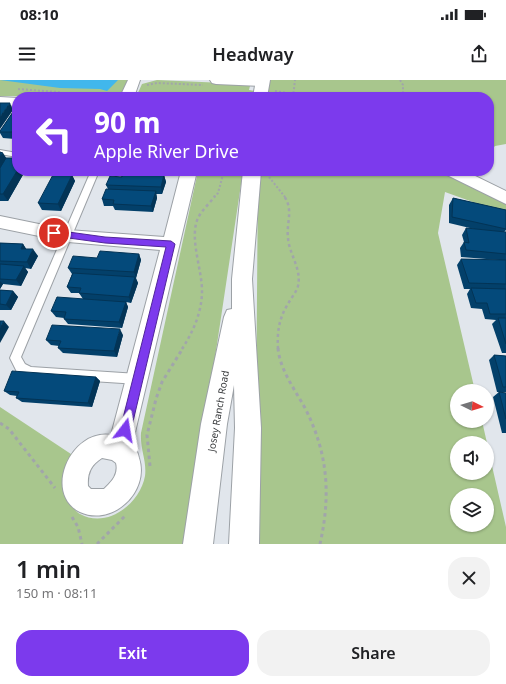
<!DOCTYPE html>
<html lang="en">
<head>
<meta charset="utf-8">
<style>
	body { margin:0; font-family:"Noto Sans",sans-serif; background:#f2f2f2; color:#202124; height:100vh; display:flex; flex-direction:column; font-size:15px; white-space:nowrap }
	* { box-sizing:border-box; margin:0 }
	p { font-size:13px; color:#757577 }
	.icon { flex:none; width:22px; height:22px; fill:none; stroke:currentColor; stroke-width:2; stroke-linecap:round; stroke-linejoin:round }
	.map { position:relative; height:464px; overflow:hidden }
	.drawer { display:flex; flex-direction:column; background:#fff; flex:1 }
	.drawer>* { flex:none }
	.banner { position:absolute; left:12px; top:12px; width:482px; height:84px; border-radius:16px; box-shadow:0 1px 3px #0004; background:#7c3aed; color:#fff; overflow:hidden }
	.needle { width:26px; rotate:95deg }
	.buttons { position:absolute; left:450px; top:304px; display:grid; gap:8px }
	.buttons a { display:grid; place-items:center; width:44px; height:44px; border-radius:50%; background:#fff; box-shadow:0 1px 3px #0004; font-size:20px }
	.pin { position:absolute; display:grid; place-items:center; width:34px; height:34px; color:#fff; margin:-17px; border:2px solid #fff; border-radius:50%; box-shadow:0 1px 4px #0007 }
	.me { position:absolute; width:44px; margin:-22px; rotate:14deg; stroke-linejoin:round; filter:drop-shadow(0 0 3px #0008) }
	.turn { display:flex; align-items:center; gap:14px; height:84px; padding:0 16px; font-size:18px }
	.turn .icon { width:52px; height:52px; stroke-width:2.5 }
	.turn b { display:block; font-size:28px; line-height:34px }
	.round { display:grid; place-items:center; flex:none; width:42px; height:42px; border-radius:16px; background:#f2f2f2 }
	.summary { display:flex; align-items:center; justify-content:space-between; height:68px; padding:0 16px }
	h1 { font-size:24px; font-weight:600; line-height:30px }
	.button { display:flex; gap:8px; margin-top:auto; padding:8px 16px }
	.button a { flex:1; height:46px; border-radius:16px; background:#7c3aed; color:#fff; font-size:16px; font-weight:600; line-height:46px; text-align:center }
	.button a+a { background:#f2f2f2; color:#202124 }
	.status { display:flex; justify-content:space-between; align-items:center; height:28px; padding:0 20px; background:#fff; direction:ltr }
	.status svg { height:11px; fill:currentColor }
	header { display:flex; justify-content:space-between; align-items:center; height:52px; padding:0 16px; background:#fff; font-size:18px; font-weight:600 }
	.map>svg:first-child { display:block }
	.green { fill:#a8c68d; fill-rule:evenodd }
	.water { fill:#41b7ec }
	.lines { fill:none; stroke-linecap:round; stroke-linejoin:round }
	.lane-casing { stroke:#9ca1a6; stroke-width:2 }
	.street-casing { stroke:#9ca1a6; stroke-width:2 }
	.secondary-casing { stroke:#9ca1a6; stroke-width:2 }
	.path-far2 { stroke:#a1a5aa; stroke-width:2; stroke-dasharray:2 2; stroke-linecap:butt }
	.path-far1 { stroke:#a1a5aa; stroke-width:2.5; stroke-dasharray:3 3; stroke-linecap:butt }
	.path { stroke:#a1a5aa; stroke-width:3; stroke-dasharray:3.5 3.5; stroke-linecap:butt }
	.lane { fill:#fff; fill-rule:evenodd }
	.street { fill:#fff; fill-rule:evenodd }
	.secondary { fill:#fff; fill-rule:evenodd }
	.wall { fill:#03406a }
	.shaded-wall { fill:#033456 }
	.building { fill:#044a7b; stroke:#033456 }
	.route { fill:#7c3aed; stroke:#51269a }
	.labels { text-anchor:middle; stroke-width:4; stroke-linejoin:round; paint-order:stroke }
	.street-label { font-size:10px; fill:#353739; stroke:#fff }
</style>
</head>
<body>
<div class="status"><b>08:10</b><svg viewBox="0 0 49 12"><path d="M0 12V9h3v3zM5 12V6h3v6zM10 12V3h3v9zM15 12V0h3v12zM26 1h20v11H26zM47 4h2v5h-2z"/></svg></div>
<header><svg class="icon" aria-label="menu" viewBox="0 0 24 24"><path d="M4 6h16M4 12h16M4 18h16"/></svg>Headway<svg class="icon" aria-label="share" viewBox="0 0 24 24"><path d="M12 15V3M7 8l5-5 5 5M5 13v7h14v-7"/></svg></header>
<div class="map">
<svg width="506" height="464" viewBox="0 0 506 464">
	<rect width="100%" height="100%" fill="#e1e6ec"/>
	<path class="green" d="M0 0H130L122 17 0 16Z
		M157 0 246 4 250 6 249 10 255 11V17H136L142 4Z
		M269 0H506V64L495 66 489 72V17H267Z
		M198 91H243L187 464H0V327L74 376 69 423C72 426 76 432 80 434 107 449 140 424 145 396 147 381 140 370 141 353Z
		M258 91H442L506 121V134L445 112 438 153 475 311H457V341H482L487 363H457V393H487V364L506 447V464H255ZM457 415H487V445H457Z"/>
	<path class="water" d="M0 0H118L107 11 100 9 60 8Z"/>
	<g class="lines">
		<defs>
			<path id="lane" d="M0 70 17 73V77L0 74Z
				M91 91H99L21 277 25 284 31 287 138 294 142 295 144 299 142 303 138 304 30 297 17 292 10 278Z"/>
			<path id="street" d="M128 0H140L134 17H120Z
				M210 0H267L268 2 266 5 262 6 216 4 212 3Z
				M0 17 17 18V26L0 25Z
				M181 91H197L132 365C136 368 138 373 139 378 150 412 112 447 80 432 43 414 70 349 111 355L160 170 68 162 0 148V136L68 150 164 157ZM102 378 112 380 116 383C119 395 111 402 104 409H91L88 406C87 393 91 385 102 378Z
				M444 91H465L506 111V124L447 95Z"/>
			<path id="secondary" d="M256 0H270L267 17H253Z
				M243 91H261L252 199 261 348 259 464H229L235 348 234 305 227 344 213 464H183L201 344 224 237 227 230 232 229V199Z"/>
		</defs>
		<use href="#lane" class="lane-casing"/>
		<use href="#street" class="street-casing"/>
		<use href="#secondary" class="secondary-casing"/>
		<path class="path-far2" d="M400 0 403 5V17
			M147 5 157 3 203 5
			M18 9 58 12 77 17
			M275 11 294 14
			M293 17 295 0
			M269 97 285 117
			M214 117 218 113 224 91"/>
		<path class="path-far1" d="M182 269C193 252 202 232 202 211 202 189 189 158 198 138 202 130 210 123 215 116
			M278 269C277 252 279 238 288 224 291 218 296 213 298 206 302 189 289 174 288 158 286 143 294 130 284 116"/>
		<path class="path" d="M278 268C280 290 294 308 305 328 328 373 331 415 320 464
			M0 343 9 349 55 408
			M150 386 147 355 156 319 162 302 183 268
			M72 437 78 447 82 464
			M97 464 126 435"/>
		<use href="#lane" class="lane"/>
		<use href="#street" class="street"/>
		<use href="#secondary" class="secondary"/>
	</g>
	<path class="wall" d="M17 26V56L15 59 3 58 0 53V51Z
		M0 72 6 78 17 83 24 93 8 121H0Z
		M118 91H165L163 95H164L166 102 162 114H156L157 118 153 132 115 130 113 126H104L102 119 108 109 106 105 127 93V92Z
		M73 94 72 95 75 101 61 131 42 130 38 123Z
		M453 118 506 130V150L504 152H506V273H502L492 244 496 240 485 239 482 229 471 228 467 214 470 209H464L457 185 461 179 499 180 461 177 460 168 464 162 462 155 466 148 474 149 449 143V125Z
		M0 163 23 164 26 169 38 176 31 189 25 188 28 192 21 206 3 204 0 209Z
		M139 174 141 180 136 198 138 203 131 223 126 222 128 227 122 248 68 244 64 239V238L56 237 51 231 83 219 79 213H71L67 207 72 194 68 188 97 178Z
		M0 210 13 211 18 217 11 230H0Z
		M123 255 117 277 63 273 58 268 59 266 51 265 46 260Z
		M494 275 506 276V312H497L489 280Z
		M96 297 100 301 92 327 22 322 16 318 17 316 10 315 4 311Z
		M499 312 506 313V353H502L493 317Z"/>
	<path class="shaded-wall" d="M10 23 13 30 0 49V37Z
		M16 46 17 48V56L15 59 12 52Z
		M3 73 7 79 0 90V77Z
		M17 91H22L24 93 8 121 3 114Z
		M68 91H72L73 94 72 95 75 101 61 131 58 124 66 94Z
		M161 91H165L162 97Z
		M164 95 166 102 162 114 161 107Z
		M156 111 157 118 153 132 151 126Z
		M23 164 27 170 21 169Z
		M33 169 38 176 31 189 27 182Z
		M139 174 141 180 136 198 134 192Z
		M24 186 28 192 21 206 16 200Z
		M135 197 138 203 131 223 129 217Z
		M0 201 3 204 0 209Z
		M13 211 18 217 11 230 6 225Z
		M126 222 128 227 122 248 119 242Z
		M4 241 9 247 0 263V248Z
		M120 249 123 255 117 277 114 271Z
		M96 297 100 301 92 327 88 323Z"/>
	<path class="building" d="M0 23H10L0 37Z
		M17 26V46H16L12 52H0V51Z
		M0 72 3 73 0 77Z
		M6 78H17V83L15 86H17V91L3 114H0V88Z
		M55 91H68L66 94 72 95 58 124 38 123Z
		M123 93 164 95 161 107 106 105 110 96 122 97Z
		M106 109 156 111 151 126 113 124 114 120 102 119Z
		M453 118 506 130V149L452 137Z
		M466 148 506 152V174L466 170 464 162 469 163Z
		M0 163 23 164 21 169H33L27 182 0 181Z
		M100 171 139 174 134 192 68 188 73 176 97 178Z
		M461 179 506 180V204L469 203Z
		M0 184 24 186 16 200 0 199Z
		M73 193 135 197 129 217 79 213 81 208 67 207Z
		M471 208 506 209V234H490L487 223H476Z
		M0 210 13 211 6 225 0 224Z
		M57 217 126 222 119 242 64 239 66 232 51 231Z
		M498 238H506V264Z
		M0 241H4L0 248Z
		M52 245 120 249 114 271 58 268 61 261 46 260Z
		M494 275 506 276V307H503Z
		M12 291 96 297 88 323 16 318 19 312 4 311Z
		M499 312 506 313V339Z"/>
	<path class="route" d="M54 150 105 157 171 161 175 164 131 350 129 354 125 355 121 354 120 350 166 167 105 163 54 156 50 153Z"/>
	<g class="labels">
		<g class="street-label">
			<text transform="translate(218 331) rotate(-80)" y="4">Josey Ranch Road</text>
		</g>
	</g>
</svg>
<div class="buttons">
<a><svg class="needle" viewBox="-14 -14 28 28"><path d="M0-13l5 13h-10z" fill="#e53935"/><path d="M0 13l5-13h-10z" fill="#757577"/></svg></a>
<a><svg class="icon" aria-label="sound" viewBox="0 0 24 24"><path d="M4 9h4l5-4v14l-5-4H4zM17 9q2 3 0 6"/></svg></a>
<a><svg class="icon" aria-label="layers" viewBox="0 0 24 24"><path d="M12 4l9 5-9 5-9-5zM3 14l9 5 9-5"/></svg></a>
</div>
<div class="pin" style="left:54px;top:153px;background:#d93025"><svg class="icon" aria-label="arrive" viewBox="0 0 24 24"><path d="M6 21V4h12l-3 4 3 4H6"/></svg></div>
<svg class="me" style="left:125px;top:350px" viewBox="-20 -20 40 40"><path d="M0-17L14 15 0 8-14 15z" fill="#7c3aed" stroke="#fff" stroke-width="4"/></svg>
<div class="banner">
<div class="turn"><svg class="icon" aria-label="left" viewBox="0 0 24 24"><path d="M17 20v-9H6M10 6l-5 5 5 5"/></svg><div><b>90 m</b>Apple River Drive</div></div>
</div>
</div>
<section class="drawer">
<div class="summary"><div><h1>1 min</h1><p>150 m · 08:11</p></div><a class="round"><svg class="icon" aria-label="close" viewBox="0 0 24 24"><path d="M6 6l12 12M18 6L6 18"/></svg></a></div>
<div class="button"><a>Exit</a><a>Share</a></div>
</section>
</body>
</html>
